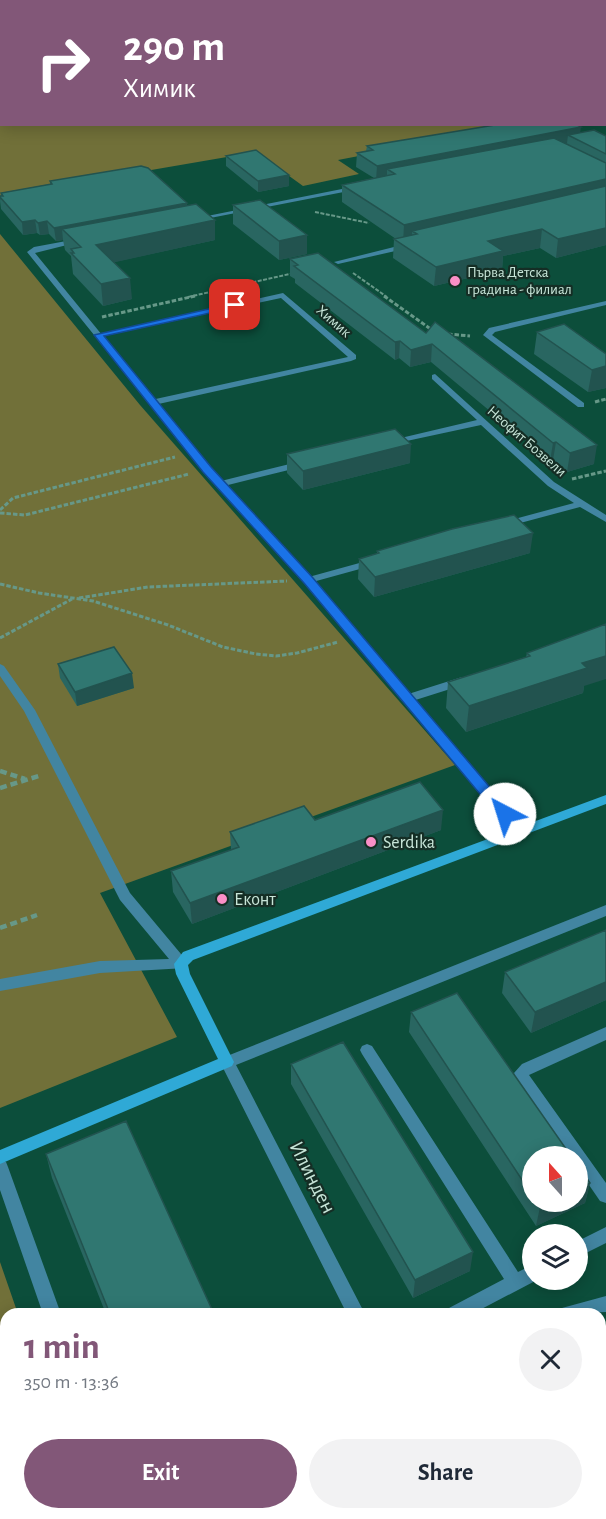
<!DOCTYPE html>
<html lang="en">
<head>
<meta charset="utf-8">
<style>
	body { margin:0; font-family:"Alegreya Sans",sans-serif; background:#f2f2f3; color:#1f2937; height:100vh; display:flex; flex-direction:column; font-size:22px; white-space:nowrap }
	* { box-sizing:border-box; margin:0 }
	p { font-size:20px; color:#747a83 }
	.icon { flex:none; width:33px; height:33px; fill:none; stroke:currentColor; stroke-width:2; stroke-linecap:round; stroke-linejoin:round }
	.map { position:relative; flex:1; overflow:hidden }
	.details { position:absolute; left:0px; top:1308px; width:606px; height:212px; display:flex; flex-direction:column; background:#fff; border-radius:18px 18px 0 0; box-shadow:0 3px 15px #0003 }
	.details>* { flex:none }
	.guide { position:absolute; left:0px; top:0px; width:606px; height:126px; box-shadow:0 3px 15px #0003; background:#825778; color:#fff; overflow:hidden }
	.needle { width:39px; rotate:339deg }
	.tools { position:absolute; left:522px; top:1146px; display:grid; gap:12px }
	.tools a { display:grid; place-items:center; width:66px; height:66px; border-radius:50%; background:#fff; box-shadow:0 3px 15px #0003; font-size:30px }
	.pin { position:absolute; display:grid; place-items:center; width:51px; height:51px; color:#fff; margin:-26px; border-radius:12px; box-shadow:0 3px 9px #0006 }
	.me { position:absolute; width:66px; margin:-33px; rotate:320deg; stroke-linejoin:round; filter:drop-shadow(0 0 4px #0008) }
	.turn { display:flex; align-items:center; gap:21px; height:126px; padding:0 24px; font-size:27px }
	.turn .icon { width:78px; height:78px; stroke-width:2.5 }
	.turn b { display:block; font-size:42px; line-height:51px }
	.round { display:grid; place-items:center; flex:none; width:63px; height:63px; border-radius:32px; background:#f2f2f3 }
	.overview { display:flex; align-items:center; justify-content:space-between; height:102px; padding:0 24px }
	h1 { font-size:36px; font-weight:600; line-height:45px; color:#825778 }
	.cta { display:flex; gap:12px; margin-top:auto; padding:12px 24px }
	.cta a { flex:1; height:69px; border-radius:36px; background:#825778; color:#fff; font-size:24px; font-weight:600; line-height:69px; text-align:center }
	.cta a+a { background:#f2f2f3; color:#1f2937 }
	.map>svg:first-child { display:block }
	.green { fill:#717039 }
	.lines { fill:none; stroke-linecap:round; stroke-linejoin:round }
	.path-far2 { stroke:#679888; stroke-width:2; stroke-dasharray:4 1.5; stroke-linecap:butt }
	.path-far1 { stroke:#679888; stroke-width:3; stroke-dasharray:4.5 2; stroke-linecap:butt }
	.path { stroke:#679888; stroke-width:4.5; stroke-dasharray:7 4; stroke-linecap:butt }
	.lane { fill:#4285a1; fill-rule:evenodd }
	.street { fill:#4285a1; fill-rule:evenodd }
	.secondary { fill:#2fa9d6; fill-rule:evenodd }
	.wall { fill:#296661 }
	.shaded-wall { fill:#22534f }
	.building { fill:#307771; stroke:#22534f; stroke-width:1.5 }
	.route { fill:#1a73e8; stroke:#114b97; stroke-width:1.5 }
	.poi-dot { fill:#fa8fc7; stroke:#152e25; stroke-width:2 }
	.labels { text-anchor:middle; stroke-width:4.5; stroke-linejoin:round; paint-order:stroke }
	.far-poi-label { font-size:15px; fill:#c7e5d8; stroke:#152e25; text-anchor:start }
	.far-street-label { font-size:15px; fill:#c7e5d8; stroke:#152e25 }
	.poi-label { font-size:18px; fill:#c7e5d8; stroke:#152e25; text-anchor:start }
	.near-street-label { font-size:21px; fill:#c7e5d8; stroke:#152e25 }
</style>
</head>
<body>
<div class="map">
<svg width="606" height="1519" viewBox="0 0 606 1519">
	<rect width="100%" height="100%" fill="#0c4e3b"/>
	<path class="green" d="M7 124 521 125 338 160 359 174 303 186 256 152 0 196V126Z
		M0 234 140 405 455 765 100 893 177 1037 0 1108Z
		M0 1262 18 1314H6V1514H85L87 1519H0Z"/>
	<g class="lines">
		<path class="path-far2" d="M315 212 369 223
			M353 273 387 297
			M188 297 294 273"/>
		<path class="path-far1" d="M384 296 432 330
			M102 317 195 296
			M448 334 470 336
			M595 402 606 399
			M572 479 606 471
			M0 510 13 498 175 457
			M0 513 25 515 189 474
			M0 584 39 593 93 601 168 625 223 647 256 654 276 656 297 653 338 642
			M79 598 148 587 287 581
			M0 638 72 599"/>
		<path class="path" d="M0 771 25 779
			M0 788 42 775
			M0 928 37 915"/>
		<path class="lane" d="M187 0H194L184 2Z
			M394 0H398L399 2H394Z
			M427 0H470L409 2Z
			M604 3H606V5H604Z
			M0 19H2V21H0Z
			M604 46H606V50H604Z
			M283 293 356 355V359L351 361 154 405 150 402 151 400 348 357 281 298 99 337 95 335Z
			M606 301V305L495 332 492 335 584 403V407H578L483 335 489 328Z
			M435 374 554 482 606 515V522L580 507 509 526H503V522L574 503 548 486 481 425 388 445V441L477 420 432 379V375Z
			M302 461 307 464 305 466 220 487 215 484 217 482Z
			M374 559 378 560V564L309 583 304 580 305 578Z
			M0 664 4 666 35 710 130 893 186 960 188 964 186 968 100 973 0 991V979L100 961 169 959 120 900 24 711 0 676Z
			M462 677 466 678 468 681 466 684 406 703 400 699 402 696Z
			M606 1027V1040L529 1075 606 1183V1203L600 1201 578 1169V1156H568L518 1086 514 1073 522 1064Z
			M367 1044 372 1046 518 1272 532 1265V1280H537L472 1314H446L449 1308 504 1279 362 1054 360 1050 362 1046Z
			M606 1227V1243L578 1257V1241Z
			M606 1296V1312L559 1314 562 1308Z"/>
		<path class="street" d="M357 186 360 188 359 189 195 221 192 219Z
			M77 239 81 241 79 242 35 253 210 467 313 578 523 828 525 831 523 834H515L305 582 204 471 27 252 34 247Z
			M410 243H413V247L338 264 334 262Z
			M606 905V916L236 1065 365 1314H347L220 1062 222 1058Z
			M0 1160 6 1162 8 1167 61 1314H43L0 1190Z
			M113 1514H132L135 1519H115Z
			M459 1514H479L482 1519H461Z"/>
		<path class="secondary" d="M606 795V804L193 960 188 965 190 974 234 1062 232 1066 0 1164V1150L218 1059 176 974 174 964 183 952Z"/>
	</g>
	<path class="wall" d="M580 133 606 136V245L556 258 540 248 503 256 502 270 434 286 393 258 394 239H396L342 202V185L374 178 356 167 357 153 366 151 367 146Z
		M226 156 289 186 258 192 226 166Z
		M50 181 187 205 215 240 114 262 132 299 103 306 73 274 71 256 65 250 63 240 56 241 49 234 40 235 37 233 23 235 1 209 0 201 1 193 50 184Z
		M233 205 307 254 279 260 233 224Z
		M318 253 594 464 567 472 553 460 550 461 431 362 410 367 399 358 395 360 295 283V279L290 276V259Z
		M537 332 606 354V388L588 392 534 354Z
		M287 454 410 463 303 490 287 473Z
		M377 551 530 553 374 597 358 579 359 559 377 554Z
		M527 653 584 686 583 693 466 732 446 708 448 682 526 657Z
		M58 664 134 688 77 706 60 678Z
		M315 820 441 830 192 924 173 892 171 871 231 850 230 832Z
		M606 930V1000L531 1033 502 993 505 972Z
		M411 1012 532 1156V1202H578L590 1183 585 1203 536 1226 409 1032Z
		M291 1064 470 1271 413 1298 291 1084Z
		M46 1154 214 1314H106L52 1178Z
		M184 1514H304L307 1519H186Z
		M509 1514H600L606 1519H511Z"/>
	<path class="shaded-wall" d="M581 127 579 141 568 135 567 143 395 176V174L387 169V178L376 180 377 166Z
		M289 175V186L258 192V181Z
		M606 179V196L417 234 412 231V241L403 243 404 225Z
		M187 203 188 216 62 229 63 240 56 241 54 228Z
		M35 220 37 233 23 235 22 222Z
		M215 220V240L98 266 96 245Z
		M47 221 49 234 40 235 38 223Z
		M606 228V245L556 258 558 239Z
		M542 229 540 248 503 256 502 270 434 286 436 267 488 241Z
		M307 235V254L279 260V241Z
		M130 278 132 299 103 306 101 284Z
		M400 341 399 358 395 360V342Z
		M432 344 431 362 410 367 411 350Z
		M606 366V388L588 392 592 370Z
		M556 442 553 460 550 461 553 443Z
		M411 444 410 463 303 490V471Z
		M597 445 594 464 567 472 570 453Z
		M533 533 530 553 374 597 375 577Z
		M606 656V679L584 686 583 693 466 732 469 706 582 663Z
		M132 673 134 688 77 706 75 692Z
		M443 810 441 830 192 924 190 903Z
		M606 982V1000L531 1033 535 1012Z
		M590 1183 585 1203 536 1226 540 1207 552 1202H578V1189Z
		M473 1252 470 1271 413 1298 415 1280Z"/>
	<path class="building" d="M501 124H575L581 127 377 166 357 153 373 150 367 146Z
		M594 130 606 136V154L568 135Z
		M554 138 606 163V179L404 225 342 185 395 174 387 169Z
		M256 150 289 175 258 181 226 156Z
		M141 166 148 168 187 203 54 228 47 221 38 223 35 220 22 222 0 197V196H3L1 193 52 184 50 181Z
		M606 186V228L558 239 542 229 488 241 503 251 436 267 394 239 417 234 412 231Z
		M260 200 307 235 279 241 233 205Z
		M196 204 215 220 96 245 130 278 101 284 71 253H74L71 249 81 247 62 229Z
		M318 253 426 333 435 322 597 445 570 453 556 442 553 443 432 344 411 350 400 341 395 342 294 266 298 265 290 259Z
		M564 324 606 354V366L592 370 537 332Z
		M395 429 411 444 303 471 287 454Z
		M514 515 533 533 375 577 359 559 379 553 377 551 452 529Z
		M606 624V656L582 663 587 668 469 706 448 682 530 656 527 653Z
		M114 647 132 673 75 692 58 664Z
		M420 782 443 810 190 903 171 871 239 847 230 832 304 806 315 820Z
		M606 930V982L535 1012 505 972Z
		M457 993 571 1156H532V1195L411 1012Z
		M343 1042 473 1252 415 1280 291 1064Z
		M126 1121 214 1314H110L46 1154Z
		M578 1165 590 1183 578 1189Z
		M537 1202H552L540 1207Z
		M600 1506 606 1519H523L520 1514H600Z
		M188 1514H304L307 1519H190Z"/>
	<path class="route" d="M235 303H238V307L104 336 211 467 313 578 510 811 512 814 510 818H500L304 583 203 472 94 335Z"/>
	<g class="poi-dot">
		<circle cx="455" cy="281" r="6"/>
		<circle cx="371" cy="842" r="6"/>
		<circle cx="222" cy="899" r="6"/>
	</g>
	<g class="labels">
		<g class="far-poi-label">
			<text x="467" y="277">Първа Детска<tspan x="467" dy="17">градина - филиал</tspan></text>
		</g>
		<g class="far-street-label">
			<text transform="translate(334 321) rotate(41)" y="5">Химик</text>
			<text transform="translate(527 441) rotate(41)" y="5">Неофит Бозвели</text>
		</g>
		<g class="poi-label">
			<text x="383" y="848">Serdika</text>
			<text x="234" y="905">Еконт</text>
		</g>
		<g class="near-street-label">
			<text transform="translate(313 1177) rotate(63)" y="7">Илинден</text>
		</g>
	</g>
</svg>
<div class="tools">
<a><svg class="needle" viewBox="-14 -14 28 28"><path d="M0-13l5 13h-10z" fill="#e53935"/><path d="M0 13l5-13h-10z" fill="#747a83"/></svg></a>
<a><svg class="icon" aria-label="layers" viewBox="0 0 24 24"><path d="M12 4l9 5-9 5-9-5zM3 14l9 5 9-5"/></svg></a>
</div>
<div class="pin" style="left:235px;top:305px;background:#d93025"><svg class="icon" aria-label="arrive" viewBox="0 0 24 24"><path d="M6 21V4h12l-3 4 3 4H6"/></svg></div>
<svg class="me" style="left:505px;top:814px" viewBox="-20 -20 40 40"><circle r="19" fill="#fff"/><path d="M0-13L10 11 0 6-10 11z" fill="#1a73e8"/></svg>
<div class="guide">
<div class="turn"><svg class="icon" aria-label="right" viewBox="0 0 24 24"><path d="M7 20v-9h11M14 6l5 5-5 5"/></svg><div><b>290 m</b>Химик</div></div>
</div>
<section class="details">
<div class="overview"><div><h1>1 min</h1><p>350 m · 13:36</p></div><a class="round"><svg class="icon" aria-label="close" viewBox="0 0 24 24"><path d="M6 6l12 12M18 6L6 18"/></svg></a></div>
<div class="cta"><a>Exit</a><a>Share</a></div>
</section>
</div>
</body>
</html>
